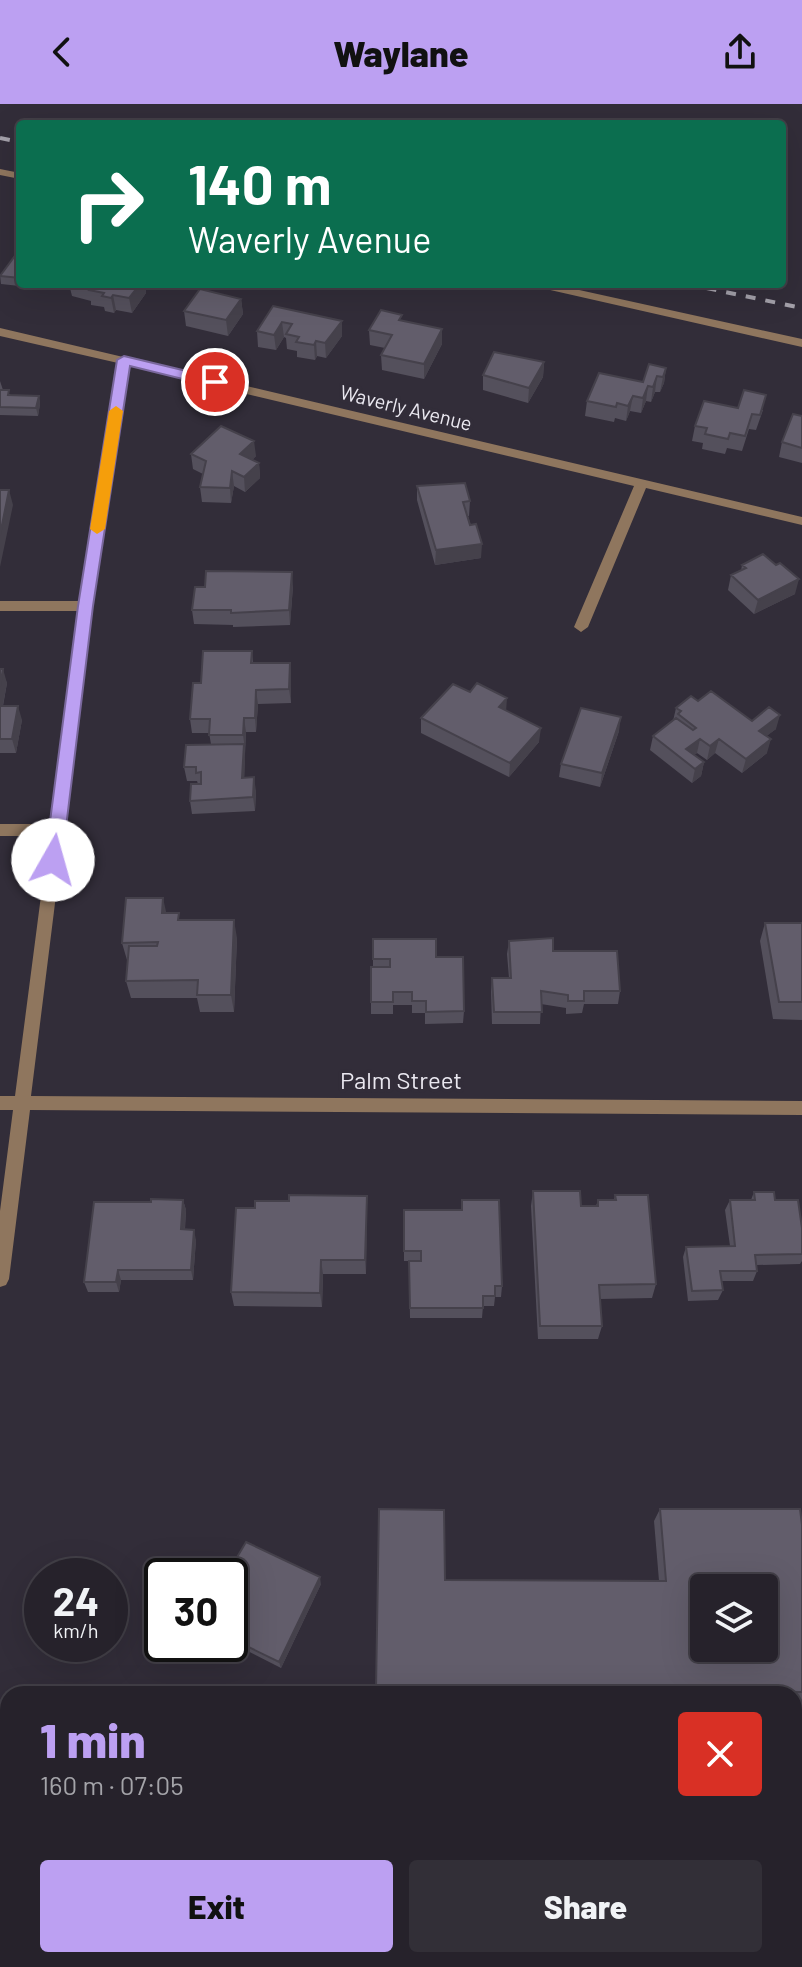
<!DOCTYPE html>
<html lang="en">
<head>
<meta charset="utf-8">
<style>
	body { margin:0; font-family:Barlow,sans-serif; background:#322f37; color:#f1f3f6; height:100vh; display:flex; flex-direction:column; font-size:30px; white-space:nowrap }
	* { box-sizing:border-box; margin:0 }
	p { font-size:26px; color:#a4a4a9 }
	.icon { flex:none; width:44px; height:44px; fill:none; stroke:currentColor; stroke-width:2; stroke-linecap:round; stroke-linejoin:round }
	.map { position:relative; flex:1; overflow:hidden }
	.sheet { position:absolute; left:0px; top:1582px; width:802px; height:282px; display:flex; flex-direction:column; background:#26222b; border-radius:24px 24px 0 0; box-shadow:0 8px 32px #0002,0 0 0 2px #423f47 }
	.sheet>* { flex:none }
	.top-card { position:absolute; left:16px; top:16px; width:770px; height:168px; border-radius:8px; box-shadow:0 8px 32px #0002,0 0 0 2px #423f47; background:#0b6e4f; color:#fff; overflow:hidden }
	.tools { position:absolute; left:690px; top:1470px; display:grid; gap:16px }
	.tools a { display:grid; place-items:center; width:88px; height:88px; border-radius:8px; background:#26222b; box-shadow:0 8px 32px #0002,0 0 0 2px #423f47; font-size:40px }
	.speed { position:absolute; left:24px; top:1454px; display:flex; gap:16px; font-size:40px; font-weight:700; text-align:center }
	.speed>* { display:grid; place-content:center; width:104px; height:104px; border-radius:50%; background:#26222b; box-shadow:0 8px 32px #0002,0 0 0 2px #423f47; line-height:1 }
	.speed small { font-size:20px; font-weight:400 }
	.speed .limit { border:4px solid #111; border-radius:12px; background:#fff; color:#111 }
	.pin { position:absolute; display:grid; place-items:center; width:68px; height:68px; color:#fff; margin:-34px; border:4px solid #fff; border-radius:50%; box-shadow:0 2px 8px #0007 }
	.me { position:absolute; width:88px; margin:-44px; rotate:7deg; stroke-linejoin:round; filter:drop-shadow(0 0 6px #0008) }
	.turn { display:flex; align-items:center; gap:28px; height:168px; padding:0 40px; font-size:36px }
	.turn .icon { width:104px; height:104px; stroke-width:2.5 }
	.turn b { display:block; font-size:56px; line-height:68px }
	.round { display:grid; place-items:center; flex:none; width:84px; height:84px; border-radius:8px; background:#322f37 }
	.summary { display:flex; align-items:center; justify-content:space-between; height:136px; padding:0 40px }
	h1 { font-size:48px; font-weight:800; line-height:60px; color:#bca0f2 }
	.cta { display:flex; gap:16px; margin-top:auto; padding:16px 40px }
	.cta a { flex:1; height:92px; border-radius:8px; background:#bca0f2; color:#111; font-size:32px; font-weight:800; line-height:92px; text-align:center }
	.cta a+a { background:#322f37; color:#f1f3f6 }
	header { display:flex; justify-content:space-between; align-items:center; height:104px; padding:0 40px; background:#bca0f2; color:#111; font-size:36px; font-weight:800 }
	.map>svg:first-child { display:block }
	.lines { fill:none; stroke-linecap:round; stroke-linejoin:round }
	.service { fill:#8f765e; fill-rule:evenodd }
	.minor { fill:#8f765e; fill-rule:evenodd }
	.primary { fill:#efbb88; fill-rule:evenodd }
	.rail { stroke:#a4a1aa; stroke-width:4; stroke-dasharray:10 10; stroke-linecap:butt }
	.wall { fill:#54505c }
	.shaded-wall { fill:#45414b }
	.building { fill:#625d6b; stroke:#45414b; stroke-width:2; fill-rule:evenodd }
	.route { fill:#bca0f2; stroke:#7a689d; stroke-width:2 }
	.slow { fill:#f59e0b }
	.labels { text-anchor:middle; stroke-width:7; stroke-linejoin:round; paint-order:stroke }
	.far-street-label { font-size:20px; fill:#eae8f0; stroke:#322d39 }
	.street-label { font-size:24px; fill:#eae8f0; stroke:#322d39 }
</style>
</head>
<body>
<header><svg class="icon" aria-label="back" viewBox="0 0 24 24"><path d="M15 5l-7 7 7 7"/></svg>Waylane<svg class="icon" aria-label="share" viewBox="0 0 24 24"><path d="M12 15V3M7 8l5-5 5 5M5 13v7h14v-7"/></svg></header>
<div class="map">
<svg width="802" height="1863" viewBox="0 0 802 1863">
	<rect width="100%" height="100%" fill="#322d39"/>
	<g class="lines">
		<path class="service" d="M0 65 20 69V75L0 71Z
			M531 180H552L802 235V243L537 183Z
			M0 720H57L64 726 57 732H0Z"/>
		<path class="minor" d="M0 224 802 413V421L646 384 588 523 581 528 574 523 634 382 129 262 92 502 31 992 802 997V1011L30 1006 9 1175 6 1181 0 1183V1107L13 1006H0V992H15L78 507H0V497H79L118 259 0 232Z"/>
		<path class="primary" d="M0 1794 8 1795V1821L0 1820Z
			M794 1797H802V1823H794Z"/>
		<path class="rail" d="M0 34 20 38
			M687 180 802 204"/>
	</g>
	<path class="wall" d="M20 149V180H41L38 184 1 180 0 171Z
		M69 180H145L146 189 132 209 116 206 114 209 105 207 104 203 91 201V197L72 192Z
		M241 195 243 210 228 232 186 222 184 207Z
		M273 202 342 217V232L326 254 317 252 315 256 297 253V247L287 245 286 234 284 233 276 246 258 243 257 227Z
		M402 217 442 240 424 275 382 266 381 251 385 244 370 241 369 226Z
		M544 258 543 273 528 299 483 286V271Z
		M666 264 664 279 660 288H655L651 298 646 297 641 309 630 307 626 317 615 314 614 318 585 312 587 297 643 278Z
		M0 277 3 286 11 291 39 292 40 300 38 312 0 311Z
		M738 304 763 306 756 326 749 325 742 347 727 344 725 350 702 345 703 339 692 337 695 322Z
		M802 312V359L779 353 782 338Z
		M191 350 256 352 252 356 259 359 260 374 245 388 234 382 231 399 202 398 200 383 203 370 193 365Z
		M417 382 470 397 469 412H468L481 454 435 461 417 396Z
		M742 461 795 490 754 510 728 486 731 471 741 467Z
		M293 482 290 521 233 523V521L194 520 192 506Z
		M252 547 253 559H290L291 573V599L258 600 256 628H246L244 673 256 687 255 707 192 710 190 697 198 680 197 677H187L184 663 211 640 209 629H192L190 615 201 579Z
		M0 565 7 579 3 602 22 616 16 649H0Z
		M698 597 776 625 766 632 767 649 742 669 715 649 707 656 697 649 694 651 704 658 701 672 692 679 650 646 653 632 673 617 676 604Z
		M506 606 539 638 509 673 421 629V614Z
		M619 627 600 683 559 673 561 660Z
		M167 809 180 816 237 834 234 908H200L197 894H131L126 877 128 856H127L122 839Z
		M765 819H802V916L773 915 760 837Z
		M373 835 436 853 464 907 463 919 425 920V909H412V901H393V910H371V863H373Z
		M509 837 553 847 620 887 618 900H584L582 909 566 910V904L541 900 540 920H492L491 887 492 874H509L507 850Z
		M533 1087 581 1102H596L598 1096H614L615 1091 656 1180 652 1194 600 1195 602 1222 598 1235H538L531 1102Z
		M754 1088 775 1096 802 1124V1157L800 1160 757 1161V1167L753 1177H722L723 1186 718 1196 688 1197 683 1153 686 1143 730 1142 725 1106 730 1096H751Z
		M367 1092 366 1170H323L322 1203 234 1202 231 1188 255 1104 289 1097Z
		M183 1096 186 1106 185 1125 196 1136 193 1176H121L119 1188H88L84 1178 151 1098Z
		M462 1096 502 1182 501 1193H495L494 1202H483L482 1214H410L409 1157H404V1106H461Z
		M379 1405 445 1476 659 1477 654 1417 660 1405 802 1421V1597H794V1590H377Z
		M230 1472 321 1480 281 1564 230 1538Z"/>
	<path class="shaded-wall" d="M140 180H145L146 189 132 209 129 194Z
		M113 191 116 206 114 209 111 194Z
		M241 195 243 210 228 232 226 216Z
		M342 217V232L326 254 325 239Z
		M282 218 284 233 276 246 274 231Z
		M442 225V240L424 275V260Z
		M316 237 317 252 315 256 314 241Z
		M544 258 543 273 528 299 529 284Z
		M666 264 664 279 660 288 663 273Z
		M657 272 655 288 651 298 653 283Z
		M648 282 646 297 641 309 643 294Z
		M39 292 40 300 38 312 36 304Z
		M633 292 630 307 626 317 628 302Z
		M254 337 256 352 242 365 240 350Z
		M259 359 260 374 245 388 244 373Z
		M232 367 234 382 231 399 230 384Z
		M9 386 13 401 0 463V431Z
		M482 440 481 454 435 461 436 446Z
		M292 468 293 482 290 521 289 506Z
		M799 475 795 490 754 510 758 496Z
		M290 559 291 573V599L289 585Z
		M3 565 7 579 0 616V582Z
		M256 586 258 600 256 628 255 614Z
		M507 594 506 608 499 603Z
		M18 602 22 616 16 649 12 635Z
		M780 611 776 625 755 641 759 627Z
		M621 613 619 627 600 683 602 669Z
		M244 614 246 628 245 645 243 631Z
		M541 624 539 638 509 673 510 659Z
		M700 635 697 649 685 658 686 645Z
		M719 635 715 649 707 656 710 642Z
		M771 635 767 649 742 669 746 655Z
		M244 640 245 654 244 687 242 674Z
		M704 658 701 672 692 679 695 665Z
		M254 673 256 687 255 707 253 693Z
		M163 794 167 812 162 809Z
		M234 816 237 834 234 908 231 891Z
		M367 1092V1107L366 1170 365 1156Z
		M183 1096 186 1106 184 1136 181 1125Z
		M194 1126 196 1136 193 1176 191 1166Z
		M321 1156 323 1170 322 1203 320 1189Z
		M118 1166 121 1176 119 1188 116 1178Z
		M320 1473 321 1480 281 1564 279 1558Z"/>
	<path class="building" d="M17 149H20V174L0 172Z
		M81 180H140L129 194 113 191 111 194 102 192 104 189 89 186 91 182Z
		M200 185 241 195 226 216 184 207Z
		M273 202 342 217 325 239 316 237 314 241 296 238 299 233 286 230 292 220 282 218 274 231 257 227Z
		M381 206 402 211 399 216 442 225 424 260 381 251 392 231 369 226Z
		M494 248 544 258 529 284 483 271Z
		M649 260 666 264 663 273 657 272 653 283 648 282 643 294 633 292 628 302 617 299 616 303 587 297 599 269 643 278Z
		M0 286H9L8 291 39 292 36 304 0 303Z
		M744 286 766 291 760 311 752 310 745 332 730 329 728 335 705 330 707 324 695 322 704 297 738 304Z
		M793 310 802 312V344L782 338Z
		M221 322 254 337 240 350 259 359 244 373 232 367 230 384 200 383 206 357 191 350Z
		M465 379 470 397 463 398 470 421 476 420 482 440 436 446 417 382Z
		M0 386H9L0 431Z
		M763 450 776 461 780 459 799 475 758 496 731 471 746 464 742 461Z
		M206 467 292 468 289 506 231 509V506H192L195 483H205Z
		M203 547H252L251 559H290L289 585 256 586 255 614H244L243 631H209L210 615H190L193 579H201Z
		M0 565H3L0 582Z
		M477 579 507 594 499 603 541 624 510 659 421 614 453 580 470 588Z
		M711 587 752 617 769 603 780 611 759 627 771 635 746 655 719 635 710 642 700 635 686 645 704 658 695 665 653 632 676 614 693 626 696 624 678 610 681 607 676 604 691 592 698 597Z
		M0 602H18L12 635H0Z
		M581 604 621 613 602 669 561 660Z
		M244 640 242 674 254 673 253 693 190 697 191 680H201V668L196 669V663H184L186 641Z
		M126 794H163L162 809H179L178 816H234L231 891H197L198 876 126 877 129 842H157L158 838 122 839Z
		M765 819H802V898H779Z
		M553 834V847H617L620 887H584V897H568V891L541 887 542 908H494L492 874H511L509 837Z
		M373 835H436V853H463L464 907 426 908V897H412V888H393V898H371V863H390V855H373Z
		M533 1087H580L581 1102H598V1096H616L615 1091H648L656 1180 599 1181 602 1222H540Z
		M754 1088H774L775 1096H798L802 1124V1150L755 1151 757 1167H720L723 1186 692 1187 686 1143 735 1142 730 1096H755Z
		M289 1091 367 1092 365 1156H321L320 1189 231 1188 236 1104H255V1097H289Z
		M151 1095 183 1096 181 1125 194 1126 191 1166H118L116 1178H84L94 1098H151Z
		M462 1096H499L502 1182H495V1192H483V1204H410L409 1157H421V1147H404V1106H462Z
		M379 1405 444 1406 445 1476 666 1477 660 1405H800L802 1421V1588L376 1585ZM704 1484H764V1544H704Z
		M246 1438 320 1473 279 1558 230 1534V1472H226Z"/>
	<path class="route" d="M124 252 220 275 222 278 215 283 130 262 93 502 62 756 53 763 45 756 78 502 117 256Z"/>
	<path class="slow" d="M116 302 123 307 105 425 97 430 90 425 109 307Z"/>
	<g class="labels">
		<g class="far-street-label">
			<text transform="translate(406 304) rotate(14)" y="7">Waverly Avenue</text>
		</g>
		<g class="street-label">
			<text x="401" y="985">Palm Street</text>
		</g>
	</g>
</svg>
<div class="tools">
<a><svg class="icon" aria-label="layers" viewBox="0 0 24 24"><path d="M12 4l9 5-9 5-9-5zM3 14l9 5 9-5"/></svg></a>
</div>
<div class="speed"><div>24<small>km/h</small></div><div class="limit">30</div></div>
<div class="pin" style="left:215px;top:278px;background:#d93025"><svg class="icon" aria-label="arrive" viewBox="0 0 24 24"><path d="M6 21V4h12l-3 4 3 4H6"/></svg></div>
<svg class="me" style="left:53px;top:756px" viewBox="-20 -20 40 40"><circle r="19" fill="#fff"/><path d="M0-13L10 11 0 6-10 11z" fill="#bca0f2"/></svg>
<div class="top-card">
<div class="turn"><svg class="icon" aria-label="right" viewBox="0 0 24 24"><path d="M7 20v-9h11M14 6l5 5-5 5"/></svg><div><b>140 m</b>Waverly Avenue</div></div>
</div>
<section class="sheet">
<div class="summary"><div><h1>1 min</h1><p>160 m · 07:05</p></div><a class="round" style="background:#d93025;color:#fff"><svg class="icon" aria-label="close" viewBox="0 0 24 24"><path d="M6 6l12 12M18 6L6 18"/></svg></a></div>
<div class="cta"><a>Exit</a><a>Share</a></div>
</section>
</div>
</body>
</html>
